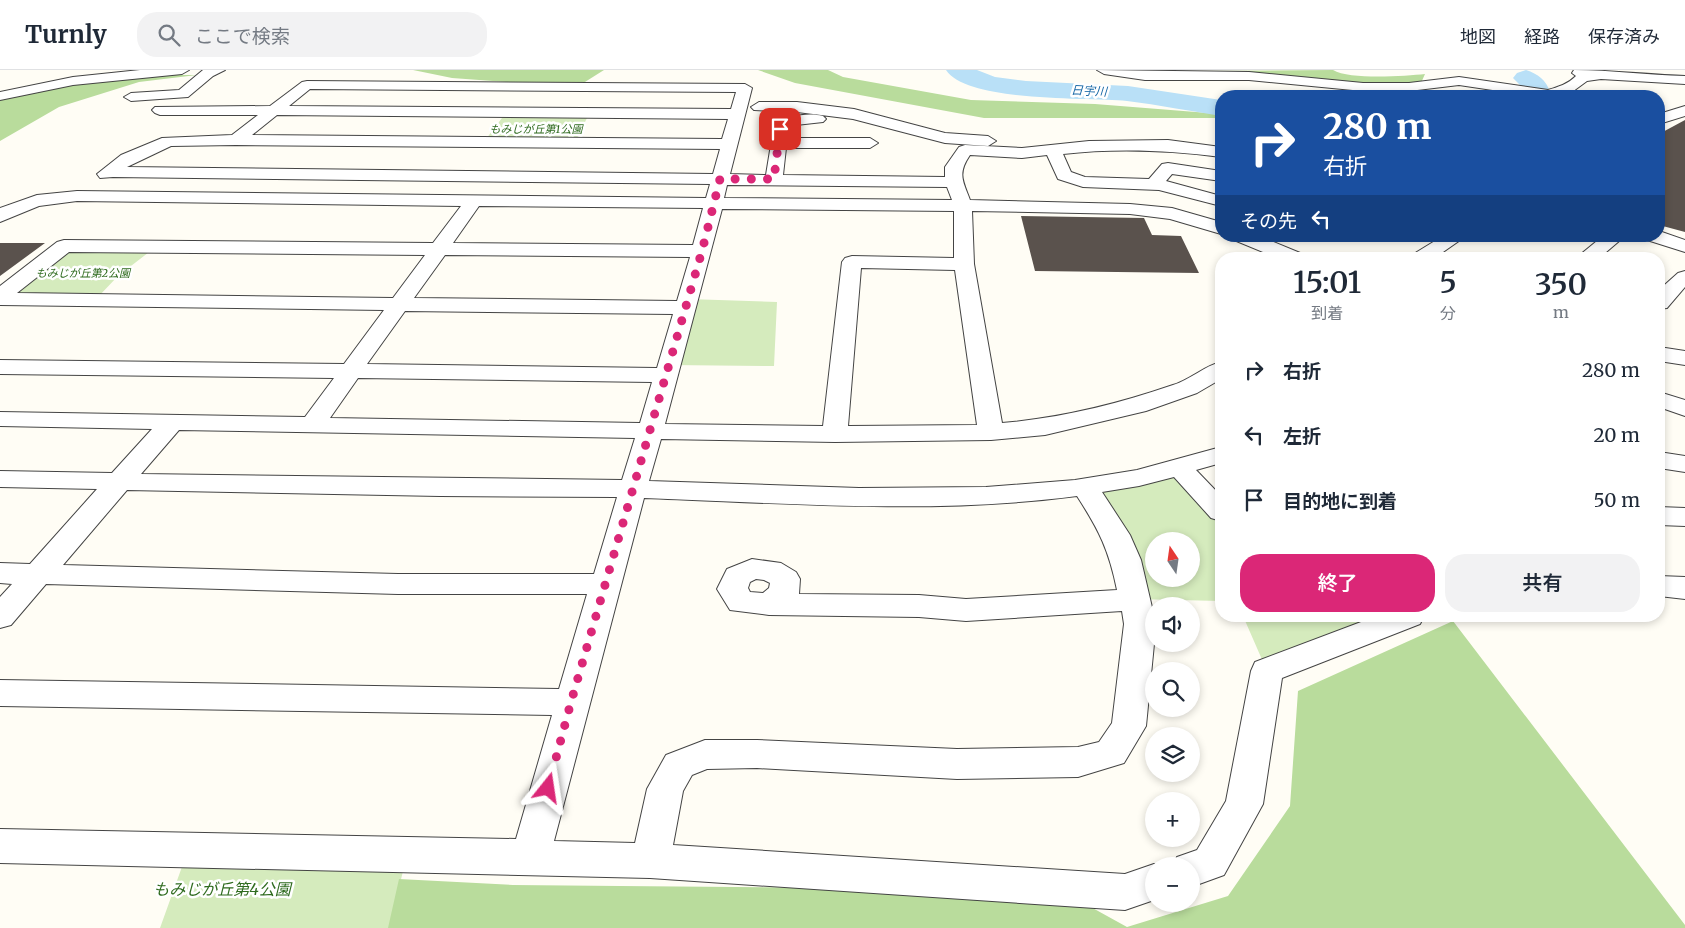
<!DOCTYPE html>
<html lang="ja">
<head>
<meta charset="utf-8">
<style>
	body { margin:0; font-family:Merriweather,"Noto Sans JP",serif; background:#f2f2f3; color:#1f2937; height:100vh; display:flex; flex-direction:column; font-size:19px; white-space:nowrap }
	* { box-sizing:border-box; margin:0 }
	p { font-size:16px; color:#747a83 }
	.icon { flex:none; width:28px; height:28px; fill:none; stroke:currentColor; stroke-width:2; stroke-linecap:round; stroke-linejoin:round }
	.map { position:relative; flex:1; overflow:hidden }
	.drawer { position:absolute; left:1215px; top:182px; width:450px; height:370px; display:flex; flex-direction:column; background:#fff; border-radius:20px; box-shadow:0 2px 8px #0003 }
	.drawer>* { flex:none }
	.top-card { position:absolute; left:1215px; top:20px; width:450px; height:152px; border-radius:20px; box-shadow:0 2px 8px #0003; background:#1a4fa0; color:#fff; overflow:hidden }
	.needle { width:32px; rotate:347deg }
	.tools { position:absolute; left:1145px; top:462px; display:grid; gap:10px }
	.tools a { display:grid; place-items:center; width:55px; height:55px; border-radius:50%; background:#fff; box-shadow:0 2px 8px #0003; font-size:25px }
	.pin { position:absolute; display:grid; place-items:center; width:42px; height:42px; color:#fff; margin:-21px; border-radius:10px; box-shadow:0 2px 8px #0006 }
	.me { position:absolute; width:55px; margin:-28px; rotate:15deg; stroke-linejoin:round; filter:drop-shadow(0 0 4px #0008) }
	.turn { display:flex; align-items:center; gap:18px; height:105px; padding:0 25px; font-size:22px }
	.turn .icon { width:65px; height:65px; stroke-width:2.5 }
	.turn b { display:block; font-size:35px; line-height:42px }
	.then { display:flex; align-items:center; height:48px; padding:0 25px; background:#0003; gap:10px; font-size:19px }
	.eta { display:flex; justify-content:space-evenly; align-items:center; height:85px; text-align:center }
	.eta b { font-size:30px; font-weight:600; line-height:35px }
	.button { display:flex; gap:10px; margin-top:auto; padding:10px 25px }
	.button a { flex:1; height:58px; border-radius:20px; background:#db2777; color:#fff; font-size:20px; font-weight:600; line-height:58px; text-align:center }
	.button a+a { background:#f2f2f3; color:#1f2937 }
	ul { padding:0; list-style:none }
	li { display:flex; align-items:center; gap:15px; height:65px; padding:0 25px }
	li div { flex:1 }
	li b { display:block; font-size:19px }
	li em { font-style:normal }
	header { display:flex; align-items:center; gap:30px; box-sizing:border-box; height:70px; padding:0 25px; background:#fff; border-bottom:1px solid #e0e1e3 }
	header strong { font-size:24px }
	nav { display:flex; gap:28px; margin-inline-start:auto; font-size:18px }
	.search { width:350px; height:45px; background:#f2f2f3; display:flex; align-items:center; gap:12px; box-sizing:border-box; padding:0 18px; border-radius:20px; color:#747a83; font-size:19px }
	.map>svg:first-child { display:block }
	.green { fill:#d5ebbd; fill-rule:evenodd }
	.forest { fill:#b9dc9c }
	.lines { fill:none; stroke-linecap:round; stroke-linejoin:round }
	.river { fill:#b9e0f7; fill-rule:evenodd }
	.building { fill:#5a524d }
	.minor-casing { stroke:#444; stroke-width:2 }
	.minor { fill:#fff; fill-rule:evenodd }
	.route { stroke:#db2777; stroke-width:9; stroke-dasharray:0 16.2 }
	.labels { text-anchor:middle; stroke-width:5; stroke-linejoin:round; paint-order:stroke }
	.far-park-label { font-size:11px; font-style:italic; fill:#2f6b1f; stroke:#fff }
	.far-water-label { font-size:12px; font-style:italic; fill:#1768a6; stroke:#fff }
	.near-park-label { font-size:16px; font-style:italic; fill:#2f6b1f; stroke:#fff }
</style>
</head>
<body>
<header>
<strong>Turnly</strong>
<div class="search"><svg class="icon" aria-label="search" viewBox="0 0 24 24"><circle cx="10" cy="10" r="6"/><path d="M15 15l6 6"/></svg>ここで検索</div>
<nav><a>地図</a><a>経路</a><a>保存済み</a></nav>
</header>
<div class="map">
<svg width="1685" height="858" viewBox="0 0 1685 858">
	<rect width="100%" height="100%" fill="#fffdf5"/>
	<path class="green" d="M505 44H589L574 74 483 73Z
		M153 179 118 206 98 227 18 225 13 221 70 180Z
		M688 229 777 232 774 296 669 295Z
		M1181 398 1192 413 1221 441V531L1133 529 1085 417ZM1154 471H1191V509H1154Z
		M1243 546H1367L1378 558 1267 601Z
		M188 780 407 785 389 858H160Z"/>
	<path class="forest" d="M413 0H604L577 17 452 8Z
		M758 0H828L843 7 971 30 1095 34 1221 44V48H984L795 13Z
		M1333 0C1350 10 1405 6 1425 4L1421 13 1404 15 1201 4 1197 1Z
		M108 5H197L139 12 59 37 0 71V24Z
		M1453 551 1685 855V858H388L399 809 513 815 620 816 1060 820 1127 857 1228 826 1290 736 1298 621Z"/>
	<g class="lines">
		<path class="river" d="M946 0H977L995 7 1026 11 1128 16 1221 30V46C1190 41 1159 35 1127 31 1088 27 968 33 946 0Z
			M1526 0C1538 4 1546 10 1550 22L1547 26H1519L1523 18 1513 8 1517 3Z"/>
	</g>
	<path class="building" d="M1685 50V162L1659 155V64Z
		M1021 146 1144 148 1152 165 1181 166 1199 203 1035 201Z
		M0 173H45L0 206Z"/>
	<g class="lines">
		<defs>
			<path id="minor" d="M140 0H189L182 4 73 15 0 30V22L73 7Z
				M203 0H225L213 6 188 27 131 31 124 27 131 23 179 20Z
				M1097 0 1249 2 1363 13H1409L1459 7 1548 20C1558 17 1568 14 1576 6L1572 3 1574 0C1611 0 1648 5 1685 6V14L1601 9 1587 11 1572 22 1556 26H1533L1459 15 1409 21H1363L1249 10H1145L1104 4Z
				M307 11 745 14 752 18 730 104 766 105 774 56C788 46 807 42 823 46L826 49 823 52 796 55 788 61 787 68H870L878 73 870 78H786L783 105 945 107V97L959 77 965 75 1022 78 1089 71 1168 70 1221 77V87C1167 80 1117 78 1063 84L1071 102 1085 107 1149 109 1162 94 1168 93 1221 101V111L1172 104 1166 111 1221 126V136L1159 120 1083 117 1058 109 1047 85 1022 88 970 85C957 104 963 111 970 130L1130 134 1172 138 1221 152V164L1170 149 1130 144 972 141 974 194 1002 353C1061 348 1118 334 1173 315 1190 310 1204 296 1221 292V309L1197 323 1146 341 1045 365 991 370 835 372 661 369 649 411 859 418 986 417 1075 410 1137 400 1221 377V393L1196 400 1221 426V451L1211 448 1174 407 1139 416 1102 422 1130 465 1141 490 1154 546V574L1146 656 1124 693 1078 707 957 709 757 698 707 699 692 705 683 721 673 775 1125 804 1154 794 1160 796H1154V830L1125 840 650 808 0 793V759L516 769 552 645 0 636V610L559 619 587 524H398L46 514 11 555 0 558V527L12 514 0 513V493L30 494 97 419 0 417V401L112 403 152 359 0 356V342L305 347 334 308 0 304V290L344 294 384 240 0 235V216L57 172 64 170 433 173 461 136 77 131 39 136 0 152V138L37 125 77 121 706 128 710 114 113 107 100 108 97 104 121 85 162 68 232 65 258 45H160L155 43 152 40 155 37 270 36 302 12ZM310 19 736 22 731 39 289 36ZM277 45 728 49 722 69 252 65ZM236 75 720 79 713 104 127 97 171 76ZM727 115 947 117 952 130 724 128ZM479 136 703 138 693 175 453 173ZM722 139 954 141V188L852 186 845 188 842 192 823 356 665 354ZM69 182 425 185 393 228 17 223ZM445 185 690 187 677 231 414 228ZM861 198 955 200 977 355 848 356ZM405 241 673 244 657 298 367 294ZM358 308 652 312 640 353 330 348ZM179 360 635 368 622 410 141 404ZM127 420 440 426 617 427 594 504H398L63 495ZM1077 426C1099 460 1109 480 1117 520L966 529 919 525 799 524 800 509 796 502 781 493 752 489 727 499 717 519 730 540 769 545 919 547 966 551 1122 541 1124 554 1112 653 1099 672 1078 677 957 679 757 670H705L666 685 647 719 635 773 554 771 644 428C788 433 934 445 1077 426ZM756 509 764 510 770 513 769 518 763 523 750 522 748 518 750 512Z
				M759 32H797L854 39 945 63 988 66 996 71 988 76 945 73 853 49 797 42 754 40 751 37Z
				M1685 36V46L1659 54V44Z
				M1659 161 1685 170V182L1647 170 1645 166H1659Z
				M1232 166H1259L1305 185 1308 189H1280L1234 170Z
				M1443 166H1466L1433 189H1409L1412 185Z
				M1603 166H1625L1598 189H1575Z
				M1685 201V217L1667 238 1659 239V220L1678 203Z
				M1659 277 1685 281V295L1659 291Z
				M1659 322 1685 330V346L1659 337Z
				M1659 382 1685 386V402L1659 398Z
				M1659 437 1685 438V456L1659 455Z
				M1659 506 1685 507V529L1659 526Z
				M1377 546H1424L1420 554 1282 608 1263 734 1224 805 1191 817V796H1173L1177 787 1197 780 1226 731 1251 601 1255 592Z"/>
		</defs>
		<use href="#minor" class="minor-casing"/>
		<use href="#minor" class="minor"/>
	</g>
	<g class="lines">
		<path class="route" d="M548 718 571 632 702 181 720 109H774L780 59"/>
	</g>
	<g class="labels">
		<g class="far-park-label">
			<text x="536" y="63">もみじが丘第1公園</text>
			<text x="83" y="207">もみじが丘第2公園</text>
		</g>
		<g class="far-water-label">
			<text transform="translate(1089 21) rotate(3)" y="4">日宇川</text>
		</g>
		<g class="near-park-label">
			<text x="222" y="825">もみじが丘第4公園</text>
		</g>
	</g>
</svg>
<div class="tools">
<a><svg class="needle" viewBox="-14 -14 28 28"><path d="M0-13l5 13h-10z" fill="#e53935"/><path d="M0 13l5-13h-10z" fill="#747a83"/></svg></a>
<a><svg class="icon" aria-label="sound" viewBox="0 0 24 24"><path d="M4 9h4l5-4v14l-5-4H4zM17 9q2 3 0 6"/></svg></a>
<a><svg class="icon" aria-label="search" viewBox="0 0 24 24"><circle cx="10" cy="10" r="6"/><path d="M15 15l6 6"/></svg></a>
<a><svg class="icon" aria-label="layers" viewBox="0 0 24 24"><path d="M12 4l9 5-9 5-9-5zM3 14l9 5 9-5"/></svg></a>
<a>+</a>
<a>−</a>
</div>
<div class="pin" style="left:780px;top:59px;background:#d93025"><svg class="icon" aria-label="arrive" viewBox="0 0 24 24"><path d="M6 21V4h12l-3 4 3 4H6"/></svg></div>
<svg class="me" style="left:548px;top:718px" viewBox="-20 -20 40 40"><path d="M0-17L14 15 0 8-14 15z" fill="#db2777" stroke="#fff" stroke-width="4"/></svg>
<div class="top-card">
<div class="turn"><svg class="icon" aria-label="right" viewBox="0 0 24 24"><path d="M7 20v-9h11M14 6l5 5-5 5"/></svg><div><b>280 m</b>右折</div></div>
<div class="then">その先<svg class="icon" aria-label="left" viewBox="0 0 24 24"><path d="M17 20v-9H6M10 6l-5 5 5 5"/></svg></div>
</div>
<section class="drawer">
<div class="eta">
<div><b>15:01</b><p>到着</p></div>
<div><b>5</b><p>分</p></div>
<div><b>350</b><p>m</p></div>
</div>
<ul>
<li><svg class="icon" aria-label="right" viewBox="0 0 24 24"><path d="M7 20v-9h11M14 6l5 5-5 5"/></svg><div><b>右折</b></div><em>280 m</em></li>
<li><svg class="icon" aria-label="left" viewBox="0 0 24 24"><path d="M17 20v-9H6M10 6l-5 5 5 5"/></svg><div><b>左折</b></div><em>20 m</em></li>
<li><svg class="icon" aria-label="arrive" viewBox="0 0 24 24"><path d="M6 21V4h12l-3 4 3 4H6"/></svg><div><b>目的地に到着</b></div><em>50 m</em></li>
</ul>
<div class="button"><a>終了</a><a>共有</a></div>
</section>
</div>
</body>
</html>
